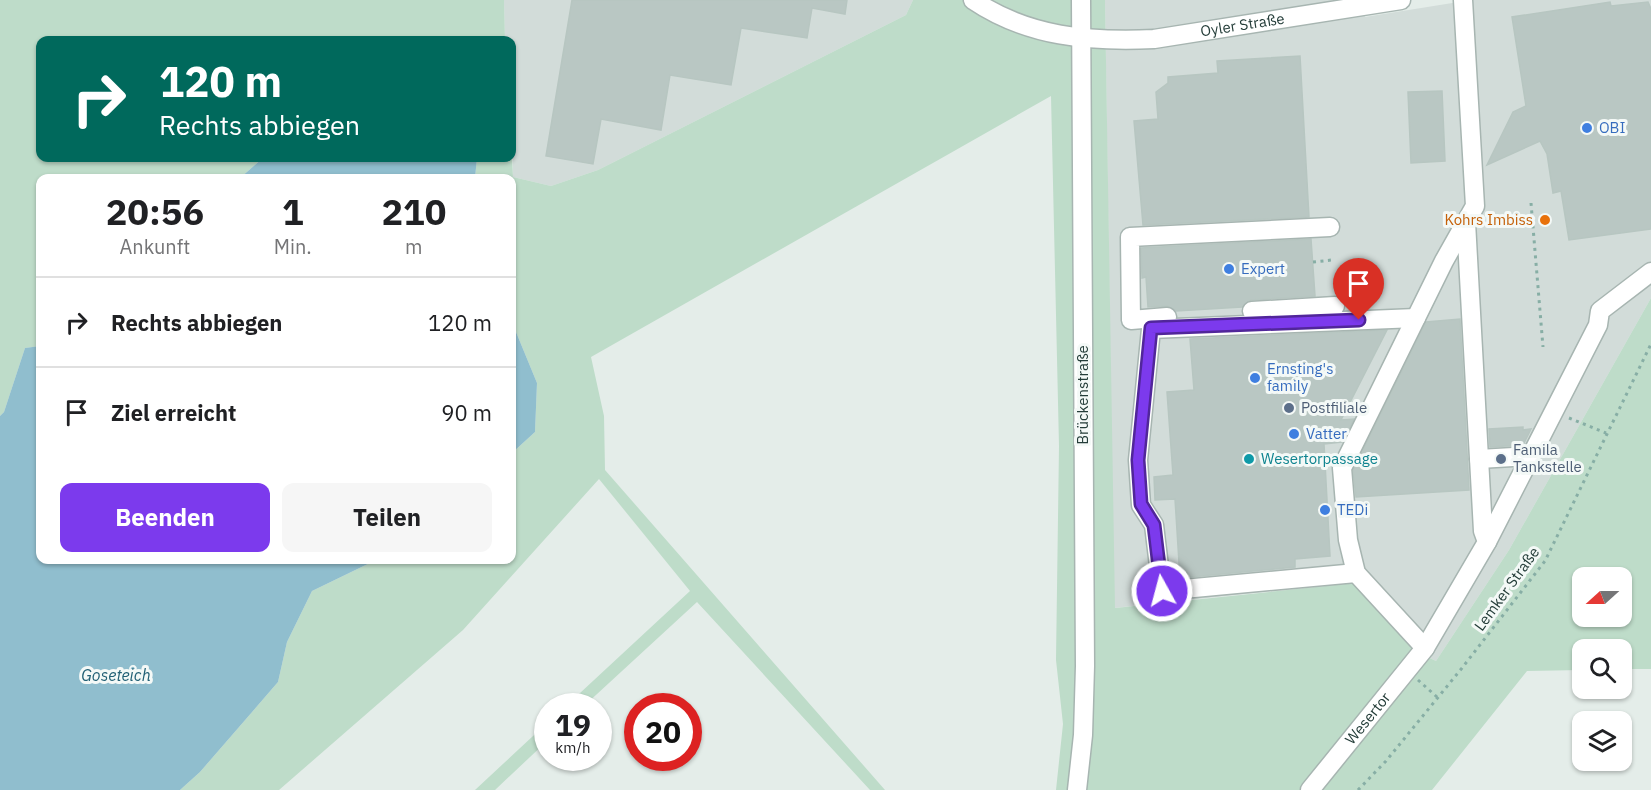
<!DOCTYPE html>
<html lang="de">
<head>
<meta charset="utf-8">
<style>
	body { margin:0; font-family:"IBM Plex Sans",sans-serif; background:#f6f6f6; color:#202124; height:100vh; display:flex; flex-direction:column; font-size:22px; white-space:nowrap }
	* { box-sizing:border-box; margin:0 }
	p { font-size:20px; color:#757577 }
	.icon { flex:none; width:33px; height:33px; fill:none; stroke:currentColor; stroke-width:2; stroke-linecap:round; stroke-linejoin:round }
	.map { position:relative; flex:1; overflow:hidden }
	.drawer { position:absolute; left:36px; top:174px; width:480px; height:390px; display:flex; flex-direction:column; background:#fff; border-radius:12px; box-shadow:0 2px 4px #0004 }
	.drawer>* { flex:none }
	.guide { position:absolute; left:36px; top:36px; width:480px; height:126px; border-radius:12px; box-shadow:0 2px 4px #0004; background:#00695c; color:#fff; overflow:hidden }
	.needle { width:39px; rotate:249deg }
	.fabs { position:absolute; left:1572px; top:567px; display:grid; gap:12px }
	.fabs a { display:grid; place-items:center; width:60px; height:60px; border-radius:12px; background:#fff; box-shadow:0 2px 4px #0004; font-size:30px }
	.speed { position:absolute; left:534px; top:693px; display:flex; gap:12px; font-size:30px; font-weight:700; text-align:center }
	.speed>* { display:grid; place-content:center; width:78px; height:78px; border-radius:50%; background:#fff; box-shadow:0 2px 4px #0004; line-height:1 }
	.speed small { font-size:15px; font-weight:400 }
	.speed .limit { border:9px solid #d22; background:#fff; color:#111 }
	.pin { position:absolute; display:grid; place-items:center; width:51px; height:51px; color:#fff; margin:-62px -26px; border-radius:50% 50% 50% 0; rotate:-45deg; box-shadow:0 0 6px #0007 }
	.pin .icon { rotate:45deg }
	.me { position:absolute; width:66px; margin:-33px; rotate:353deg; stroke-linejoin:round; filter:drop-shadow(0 0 4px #0008) }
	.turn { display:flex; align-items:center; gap:21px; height:126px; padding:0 24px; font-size:27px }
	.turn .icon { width:78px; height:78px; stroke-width:2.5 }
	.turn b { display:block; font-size:42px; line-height:51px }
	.eta { display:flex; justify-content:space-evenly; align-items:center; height:102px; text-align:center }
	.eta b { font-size:36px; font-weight:700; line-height:42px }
	.action { display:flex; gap:12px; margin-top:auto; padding:12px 24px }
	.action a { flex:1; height:69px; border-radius:12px; background:#7c3aed; color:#fff; font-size:24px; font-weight:700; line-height:69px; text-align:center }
	.action a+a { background:#f6f6f6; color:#202124 }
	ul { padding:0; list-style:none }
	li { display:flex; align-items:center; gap:18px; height:90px; padding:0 24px; border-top:2px solid #e0e0e0 }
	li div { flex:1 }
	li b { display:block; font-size:22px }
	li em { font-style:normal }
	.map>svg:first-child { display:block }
	.built { fill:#d2dcd9 }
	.green { fill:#bedcc9; fill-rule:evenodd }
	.water { fill:#90bece }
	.building { fill:#b9c7c3; stroke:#b7c6c1; stroke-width:1.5 }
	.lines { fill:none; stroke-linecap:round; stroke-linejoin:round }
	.minor-casing { stroke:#a7b5b1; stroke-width:21 }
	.path { stroke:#87aea5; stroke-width:3; stroke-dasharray:3 4.5; stroke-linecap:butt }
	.minor { stroke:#fff; stroke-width:18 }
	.route-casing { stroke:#51269a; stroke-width:15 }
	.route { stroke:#7c3aed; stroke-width:10 }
	.shop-dot { fill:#3f7fe0; stroke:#f4f9f7; stroke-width:2 }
	.food-dot { fill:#e8710a; stroke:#f4f9f7; stroke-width:2 }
	.service-dot { fill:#5c6f8a; stroke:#f4f9f7; stroke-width:2 }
	.culture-dot { fill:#0f9aa8; stroke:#f4f9f7; stroke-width:2 }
	.labels { text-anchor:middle; stroke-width:6; stroke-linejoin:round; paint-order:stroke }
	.street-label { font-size:15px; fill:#243d39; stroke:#f4f9f7 }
	.shop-label { font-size:15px; fill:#366cbe; stroke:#f4f9f7; text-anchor:start }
	.food-label { font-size:15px; fill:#c56008; stroke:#f4f9f7; text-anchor:end }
	.service-label { font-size:15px; fill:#4e5e75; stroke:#f4f9f7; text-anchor:start }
	.culture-label { font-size:15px; fill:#0d838f; stroke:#f4f9f7; text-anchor:start }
	.water-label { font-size:16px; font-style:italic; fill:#226075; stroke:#f4f9f7 }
</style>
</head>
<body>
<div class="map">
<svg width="1651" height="790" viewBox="0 0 1651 790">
	<rect width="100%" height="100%" fill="#e4ede9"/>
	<path class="built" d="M504 0H913L906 15 598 170 551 186 513 177 512 40H505Z
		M1105 0H1361L1365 17 1471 0H1651V298L1509 550 1436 661 1413 650 1346 583 1114 608Z"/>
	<path class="green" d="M0 0H504L505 40H40V158H263L240 178H40V346L25 348 4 412 0 416Z
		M913 0H1105L1115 608 1355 583 1413 650 1436 661 1509 550 1651 298V669H1622V650H1582V670L1527 671 1432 790H1056L1063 724 1056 660 1059 446 1051 96 591 357 604 416 605 470 885 790H870L697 602 584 706H566L690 591 599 479 463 630 279 790H180L200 772 278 682 287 642 312 591 376 560H512V453L535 432 537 383 516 332 512 312V178H475L477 158 512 157 513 177 551 186 598 170 906 15ZM1582 578H1622V616H1582Z
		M547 723V741L495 790H475Z"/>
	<path class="water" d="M263 158H477L475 178H240Z
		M512 312 516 332 537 383 535 432 512 453Z
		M40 346V560H376L312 591 287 642 278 682 200 772 180 790H0V416L4 412 25 348Z"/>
	<path class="building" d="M572 0H847L845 14 812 8 807 38 741 28 731 85 670 75 661 130 601 119 593 164 546 156Z
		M1610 2 1611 6 1648 2 1651 9V229L1569 240 1561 191 1553 193 1547 154 1540 141 1487 165 1513 112 1526 106 1512 17Z
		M1300 56 1309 217 1143 225 1134 121 1158 119 1156 92 1168 83V77L1218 73 1217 61Z
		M1442 91 1445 161 1411 163 1408 92Z
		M1311 239 1315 296 1251 300 1242 307 1176 311 1167 306 1148 307 1146 277 1142 278 1141 248Z
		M1460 319 1469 490 1356 497 1353 470 1426 322Z
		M1387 330 1341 420 1354 419 1342 442 1324 444 1330 556 1295 559V567L1180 578 1175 499 1155 500 1154 477 1173 475 1167 392 1194 390 1190 339Z
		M1523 427V430L1531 429 1523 445 1490 447 1489 429Z"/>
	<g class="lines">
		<defs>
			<g id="minor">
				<path id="s1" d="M973 0C1028 37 1089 42 1154 39L1401 0"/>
				<path d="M1252 311 1335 306"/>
				<path d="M1167 317 1131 320 1130 237 1330 227"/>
				<path d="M1479 459 1530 456"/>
				<path d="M1487 542 1598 325 1600 311 1651 272"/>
				<path d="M1356 573 1162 591 1154 525 1141 505 1138 460 1151 329 1416 318"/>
				<path d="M1425 648 1356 573 1348 540 1342 468 1444 261 1475 206 1463 0"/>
				<path d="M1077 790 1083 735 1085 666 1081 0"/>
				<path id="s2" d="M1310 790 1425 648 1487 542 1483 531 1466 222"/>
			</g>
		</defs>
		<use href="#minor" class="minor-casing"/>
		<path class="path" d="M1531 203 1543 347
			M1313 262 1332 260
			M1569 418 1606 433
			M1324 432 1343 430
			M1418 680 1437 697
			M1358 790 1386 761 1462 668 1545 561 1651 344"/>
		<use href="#minor" class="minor"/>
	</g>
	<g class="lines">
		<defs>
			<path id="route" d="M1162 591 1154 525 1141 504 1138 460 1151 328 1359 320"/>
		</defs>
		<use href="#route" class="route-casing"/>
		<use href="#route" class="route"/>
	</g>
	<g class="shop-dot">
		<circle cx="1587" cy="128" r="6"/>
		<circle cx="1229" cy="269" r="6"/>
		<circle cx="1255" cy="378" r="6"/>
		<circle cx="1294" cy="434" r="6"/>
		<circle cx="1325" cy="510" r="6"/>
	</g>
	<circle class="food-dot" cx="1545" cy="220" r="6"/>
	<g class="service-dot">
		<circle cx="1289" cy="408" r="6"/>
		<circle cx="1501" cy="459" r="6"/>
	</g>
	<circle class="culture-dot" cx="1249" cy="459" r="6"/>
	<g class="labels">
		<g class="street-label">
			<text dy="5" stroke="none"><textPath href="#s1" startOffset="278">Oyler Straße</textPath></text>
			<text transform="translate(1083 395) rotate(-90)" y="5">Brückenstraße</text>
			<text transform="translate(1507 589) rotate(-54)" y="5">Lemker Straße</text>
			<text dy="5" stroke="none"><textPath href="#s2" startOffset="92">Wesertor</textPath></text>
		</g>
		<g class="shop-label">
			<text x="1599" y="133">OBI</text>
			<text x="1241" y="274">Expert</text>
			<text x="1267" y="374">Ernsting's<tspan x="1267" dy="17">family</tspan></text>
			<text x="1306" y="439">Vatter</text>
			<text x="1337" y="515">TEDi</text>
		</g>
		<g class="food-label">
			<text x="1533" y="225">Kohrs Imbiss</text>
		</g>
		<g class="service-label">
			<text x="1301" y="413">Postfiliale</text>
			<text x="1513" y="455">Famila<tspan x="1513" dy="17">Tankstelle</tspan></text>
		</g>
		<g class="culture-label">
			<text x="1261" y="464">Wesertorpassage</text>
		</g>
		<g class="water-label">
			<text x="116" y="681">Goseteich</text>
		</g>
	</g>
</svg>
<div class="fabs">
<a><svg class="needle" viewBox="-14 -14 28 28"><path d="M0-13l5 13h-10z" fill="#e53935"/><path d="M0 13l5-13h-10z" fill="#757577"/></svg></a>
<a><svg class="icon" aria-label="search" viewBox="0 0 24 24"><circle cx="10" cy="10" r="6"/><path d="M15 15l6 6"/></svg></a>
<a><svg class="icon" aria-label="layers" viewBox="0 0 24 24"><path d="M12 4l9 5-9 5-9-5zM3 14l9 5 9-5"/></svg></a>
</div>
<div class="speed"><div>19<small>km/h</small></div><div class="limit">20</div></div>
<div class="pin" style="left:1359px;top:320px;background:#d93025"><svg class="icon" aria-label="arrive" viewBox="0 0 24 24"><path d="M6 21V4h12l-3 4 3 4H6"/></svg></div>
<svg class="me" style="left:1162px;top:591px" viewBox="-20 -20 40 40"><circle r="17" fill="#7c3aed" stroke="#fff" stroke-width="3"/><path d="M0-11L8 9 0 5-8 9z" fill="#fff"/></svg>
<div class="guide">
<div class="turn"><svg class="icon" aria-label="right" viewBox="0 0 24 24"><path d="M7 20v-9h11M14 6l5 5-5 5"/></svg><div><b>120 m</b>Rechts abbiegen</div></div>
</div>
<section class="drawer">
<div class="eta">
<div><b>20:56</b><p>Ankunft</p></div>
<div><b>1</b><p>Min.</p></div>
<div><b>210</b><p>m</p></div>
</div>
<ul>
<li><svg class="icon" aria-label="right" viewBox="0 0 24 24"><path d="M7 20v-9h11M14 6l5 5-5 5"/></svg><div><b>Rechts abbiegen</b></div><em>120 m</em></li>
<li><svg class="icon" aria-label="arrive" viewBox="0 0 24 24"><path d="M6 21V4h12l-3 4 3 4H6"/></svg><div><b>Ziel erreicht</b></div><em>90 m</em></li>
</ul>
<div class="action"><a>Beenden</a><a>Teilen</a></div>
</section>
</div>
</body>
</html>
